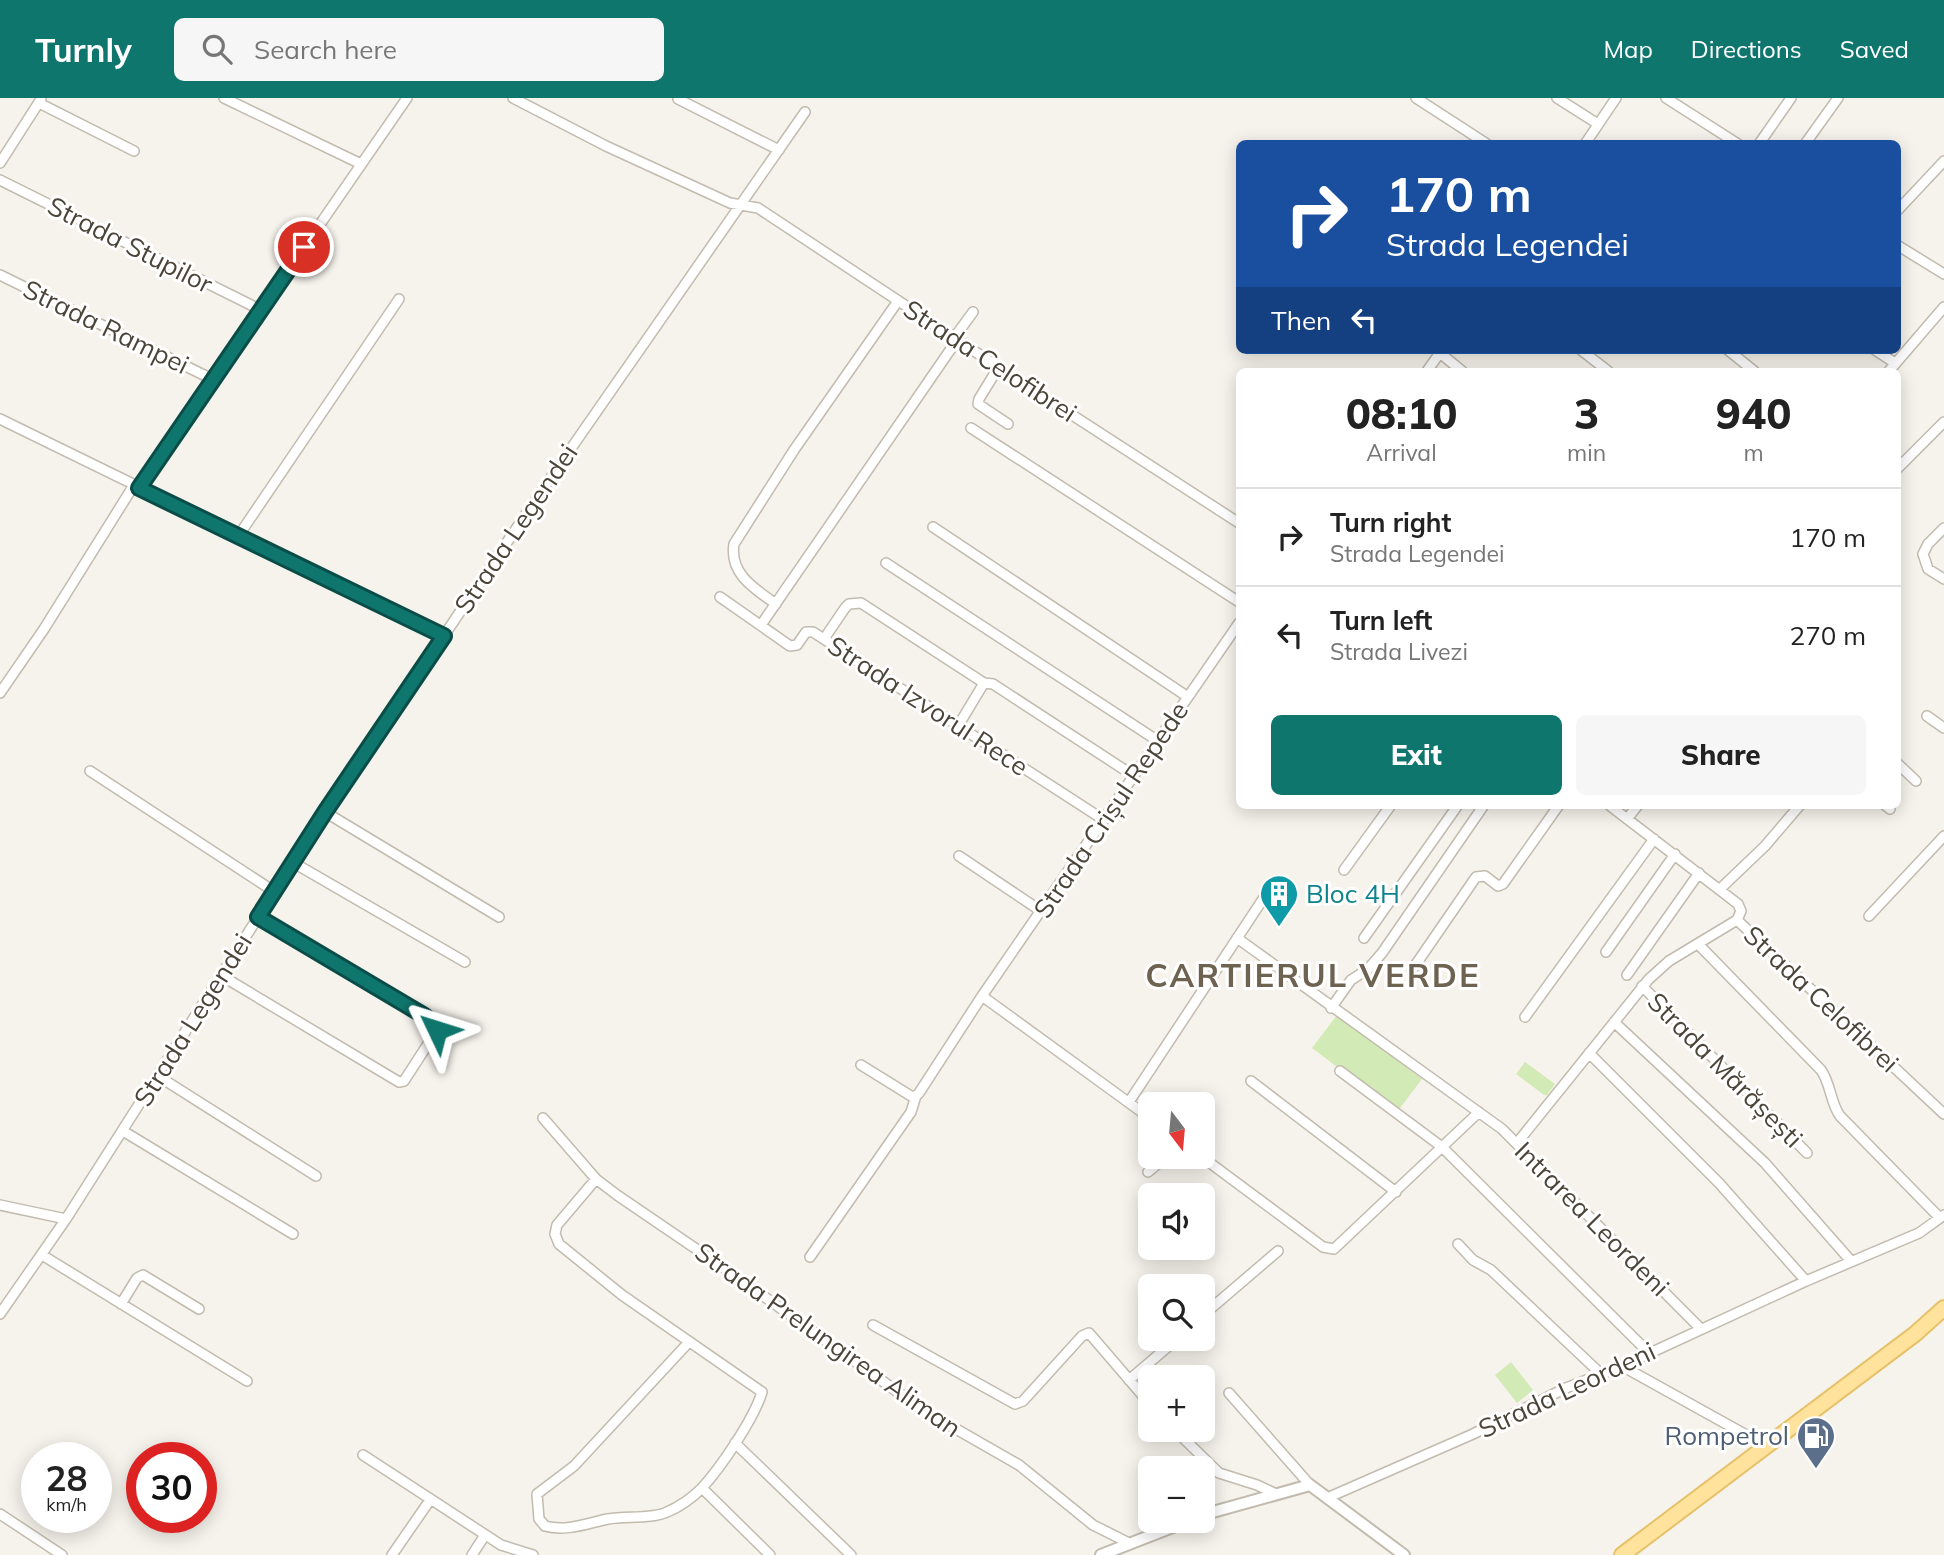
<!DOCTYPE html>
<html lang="en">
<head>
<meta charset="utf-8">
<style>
	body { margin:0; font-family:Mulish,sans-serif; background:#f6f6f6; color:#222; height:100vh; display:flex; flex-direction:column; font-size:26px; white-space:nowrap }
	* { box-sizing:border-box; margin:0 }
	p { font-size:23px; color:#767676 }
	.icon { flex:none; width:38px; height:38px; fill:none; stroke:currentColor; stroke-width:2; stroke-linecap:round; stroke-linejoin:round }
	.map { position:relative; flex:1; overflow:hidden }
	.sheet { position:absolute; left:1236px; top:270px; width:665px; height:441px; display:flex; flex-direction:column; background:#fff; border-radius:10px; box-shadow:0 4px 18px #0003 }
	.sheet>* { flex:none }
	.top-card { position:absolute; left:1236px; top:42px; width:665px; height:214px; border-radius:10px; box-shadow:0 4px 18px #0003; background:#1a4fa0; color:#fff; overflow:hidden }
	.needle { width:46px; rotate:164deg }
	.buttons { position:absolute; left:1138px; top:994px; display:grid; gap:14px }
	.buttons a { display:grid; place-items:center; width:77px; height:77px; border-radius:10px; background:#fff; box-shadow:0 4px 18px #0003; font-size:35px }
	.speed { position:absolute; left:21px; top:1344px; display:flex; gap:14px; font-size:35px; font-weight:700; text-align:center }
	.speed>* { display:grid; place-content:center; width:91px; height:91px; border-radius:50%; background:#fff; box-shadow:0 4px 18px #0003; line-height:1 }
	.speed small { font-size:18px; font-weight:400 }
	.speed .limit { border:10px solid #d22; background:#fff; color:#111 }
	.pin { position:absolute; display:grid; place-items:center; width:60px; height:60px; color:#fff; margin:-30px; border:4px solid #fff; border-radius:50%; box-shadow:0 2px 7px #0007 }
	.me { position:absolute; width:77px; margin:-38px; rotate:311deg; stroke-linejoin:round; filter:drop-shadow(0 0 5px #0008) }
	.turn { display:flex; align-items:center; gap:24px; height:147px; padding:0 35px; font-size:32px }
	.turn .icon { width:91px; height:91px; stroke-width:2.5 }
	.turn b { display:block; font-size:49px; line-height:60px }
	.then { display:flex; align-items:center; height:66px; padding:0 35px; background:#0003; gap:14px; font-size:26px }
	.eta { display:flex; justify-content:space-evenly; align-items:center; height:119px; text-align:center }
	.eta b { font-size:42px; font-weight:800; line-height:49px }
	.action { display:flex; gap:14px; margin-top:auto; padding:14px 35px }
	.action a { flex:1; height:80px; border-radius:10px; background:#0f766e; color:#fff; font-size:28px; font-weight:800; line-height:80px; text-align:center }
	.action a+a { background:#f6f6f6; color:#222 }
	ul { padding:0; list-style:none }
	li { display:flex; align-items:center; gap:21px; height:98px; padding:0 35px; border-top:2px solid #e0e0e0 }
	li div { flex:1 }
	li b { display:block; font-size:26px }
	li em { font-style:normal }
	header { display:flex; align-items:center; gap:42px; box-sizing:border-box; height:98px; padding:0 35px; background:#0f766e; color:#fff }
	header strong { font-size:33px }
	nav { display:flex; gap:38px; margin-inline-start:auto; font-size:24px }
	.search { width:490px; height:63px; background:#f6f6f6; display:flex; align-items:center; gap:18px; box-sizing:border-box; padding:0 24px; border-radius:10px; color:#767676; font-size:26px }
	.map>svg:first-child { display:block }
	.green { fill:#d2eab5 }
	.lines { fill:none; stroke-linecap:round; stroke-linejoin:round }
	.minor-casing { stroke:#c2bbae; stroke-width:12 }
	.tertiary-casing { stroke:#c2bbae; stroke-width:14 }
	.primary-casing { stroke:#e6c16a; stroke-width:18 }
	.minor { stroke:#fff; stroke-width:9 }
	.tertiary { stroke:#fff; stroke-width:10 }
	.primary { stroke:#ffe39c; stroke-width:14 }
	.route-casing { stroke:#0a4d48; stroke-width:18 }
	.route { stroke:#0f766e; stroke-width:12 }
	.labels { text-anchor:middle; stroke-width:6; stroke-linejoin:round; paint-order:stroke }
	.street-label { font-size:26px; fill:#4b4439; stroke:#fff }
	.culture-label { font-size:26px; fill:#0d838f; stroke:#fff; text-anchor:start }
	.service-label { font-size:26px; fill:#4e5e75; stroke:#fff; text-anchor:end }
	.district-label { font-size:33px; font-weight:bold; letter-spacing:2px; fill:#6e6250; stroke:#fff }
</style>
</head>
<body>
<header>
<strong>Turnly</strong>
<div class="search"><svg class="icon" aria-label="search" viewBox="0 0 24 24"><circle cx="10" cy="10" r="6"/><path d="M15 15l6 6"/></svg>Search here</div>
<nav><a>Map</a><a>Directions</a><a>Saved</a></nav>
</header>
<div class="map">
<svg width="1944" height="1457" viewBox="0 0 1944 1457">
	<rect width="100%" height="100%" fill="#f6f3ec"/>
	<path class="green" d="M1337 917 1422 981 1397 1014 1312 950Z
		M1525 964 1555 986 1547 997H1544L1516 976Z
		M1511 1264 1533 1292 1517 1305 1495 1277Z"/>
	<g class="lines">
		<defs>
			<path id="minor" d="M224 0 361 66
				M513 0 606 48 730 105 758 110 1015 280 1239 425
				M1416 0 1487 46
				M1557 0 1598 26
				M1666 0 1738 46
				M678 1 779 52
				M39 5 134 53
				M1585 46 1616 0
				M1759 46 1791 0
				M1805 46 1838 0
				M0 65 41 1
				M0 82 261 212
				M1897 113 1944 63
				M1897 147 1944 176
				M0 177 212 281
				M954 240 973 214
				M1581 252 1608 273
				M1728 252 1754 273
				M1875 252 1895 265
				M1440 255 1462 273
				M998 270 979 301 978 306 1008 326
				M1427 273 1442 252
				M1889 273 1944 209
				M0 321 444 538
				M971 330 1239 504
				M1897 371 1944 324
				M139 389 407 0
				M933 429 1188 599
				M1944 430 1928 446 1923 456 1928 471 1944 481
				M239 437 399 201
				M886 465 1158 643
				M720 499 790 548 797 547 806 534H813L1104 722
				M776 506C755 491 729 476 734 446L794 352 898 203
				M761 527 957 242
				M824 541 845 510 849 506 861 505 984 585 993 586 1134 678
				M0 595 44 531 134 387
				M1927 618 1944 630
				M958 628 984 585
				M1897 665 1916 683
				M90 673 275 794
				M1609 707 1738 806 1741 813 1737 822
				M1885 707 1890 711
				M325 714 499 819
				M1627 721 1638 707
				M959 758 1041 813
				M294 765 465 864
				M1344 772 1391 707
				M1720 791 1765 748 1800 707
				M1869 818 1944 738
				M1737 822 1944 1016
				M1237 840 1502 1031 1701 1231
				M1364 840 1458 707
				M1698 846 1821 972C1831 986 1830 1004 1840 1018L1940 1120
				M1606 854 1675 756
				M1412 872 1476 779 1485 778 1498 788 1503 786 1559 707
				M1627 877 1699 775
				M222 878 399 984 404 983 437 932 435 926 423 917 259 819
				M1642 888 1807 1055
				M982 898 1150 1020
				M1331 910 1351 882 1368 871 1382 855 1484 707
				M1525 919 1654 741
				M1614 924 1765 1065 1851 1163
				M1589 955 1719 1085 1806 1183
				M861 967 911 998H916L919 995 982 898 1239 525
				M1340 973 1442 1049 1649 1255
				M158 978 316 1078
				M1251 983 1396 1094
				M1129 1004 1265 798
				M543 1020 596 1081 617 1097 727 1172 923 1312 1019 1367 1093 1427 1129 1445
				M123 1033 293 1136
				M1517 1045 1649 881 1669 863 1737 822
				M1202 1059 1323 1149 1334 1151 1479 1014
				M1148 1074 1166 1059
				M596 1081 557 1127 555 1136 559 1146 622 1197 762 1294C754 1321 721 1369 702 1390 693 1399 679 1409 667 1414 653 1421 626 1418 608 1421 588 1425 566 1434 545 1428L539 1421 537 1396 574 1368 689 1244
				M0 1107 66 1121
				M1458 1146 1473 1162 1491 1172 1601 1276
				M42 1157 247 1283
				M810 1159 911 1014 916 998
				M121 1206 137 1180 143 1177 199 1211
				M0 1216 66 1121 325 714 547 385 805 14
				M1202 1218 1278 1153
				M873 1227 1015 1306 1023 1303 1082 1238 1089 1235 1150 1306
				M1622 1268 1766 1348
				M1129 1282 1177 1241
				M1229 1295 1310 1387
				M1175 1332 1219 1375 1257 1387 1274 1395
				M735 1345 851 1457
				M363 1357 501 1447 533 1457
				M702 1390 770 1457
				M1327 1400 1473 1336 1566 1290 1622 1268 1806 1183 1919 1135 1944 1117
				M0 1416 62 1457
				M392 1457 430 1402
				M472 1457 485 1437"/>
			<path id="tertiary" d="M1202 1417 1310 1387 1404 1457
				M1101 1457 1188 1423"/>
			<path id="primary" d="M1622 1457 1915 1236 1944 1210"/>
		</defs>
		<use href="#minor" class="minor-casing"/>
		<use href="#tertiary" class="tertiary-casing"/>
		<use href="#primary" class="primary-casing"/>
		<use href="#minor" class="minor"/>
		<use href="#tertiary" class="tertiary"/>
		<use href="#primary" class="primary"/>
	</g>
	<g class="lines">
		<defs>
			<path id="route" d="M304 149 139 390 444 538 325 714 258 819 423 917 435 926 437 932"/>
		</defs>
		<use href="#route" class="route-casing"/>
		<use href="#route" class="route"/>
	</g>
	<defs>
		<symbol id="building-pin" viewBox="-11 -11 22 30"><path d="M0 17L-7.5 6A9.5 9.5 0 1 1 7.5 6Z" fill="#0f9aa8" stroke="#fff"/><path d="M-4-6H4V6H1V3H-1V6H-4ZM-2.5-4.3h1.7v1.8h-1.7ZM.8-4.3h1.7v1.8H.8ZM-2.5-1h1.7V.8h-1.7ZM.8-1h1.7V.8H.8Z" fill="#fff"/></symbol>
		<symbol id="fuel-pin" viewBox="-11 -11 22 30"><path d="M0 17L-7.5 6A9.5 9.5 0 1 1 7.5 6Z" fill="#5c6f8a" stroke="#fff"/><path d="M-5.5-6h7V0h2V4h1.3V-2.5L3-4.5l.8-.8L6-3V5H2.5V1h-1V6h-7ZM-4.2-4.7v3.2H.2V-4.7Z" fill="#fff"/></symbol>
	</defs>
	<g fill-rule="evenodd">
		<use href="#building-pin" x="1257" y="774" width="44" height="60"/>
		<use href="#fuel-pin" x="1794" y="1316" width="44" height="60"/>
	</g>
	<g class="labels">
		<g class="street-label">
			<text transform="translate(130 147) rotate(27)" y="9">Strada Stupilor</text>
			<text transform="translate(106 229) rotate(26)" y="9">Strada Rampei</text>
			<text transform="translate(990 263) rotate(33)" y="9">Strada Celofibrei</text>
			<text transform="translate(516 431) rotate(-56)" y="9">Strada Legendei</text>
			<text transform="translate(928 608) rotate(33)" y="9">Strada Izvorul Rece</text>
			<text transform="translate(1111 712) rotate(-56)" y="9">Strada Crișul Repede</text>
			<text transform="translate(1821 901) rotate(43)" y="9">Strada Celofibrei</text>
			<text transform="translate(193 922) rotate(-58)" y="9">Strada Legendei</text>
			<text transform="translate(1725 972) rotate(45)" y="9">Strada Mărășești</text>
			<text transform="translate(1592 1121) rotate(45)" y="9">Intrarea Leordeni</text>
			<text transform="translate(828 1242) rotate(35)" y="9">Strada Prelungirea Aliman</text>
			<text transform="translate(1567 1292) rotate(-25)" y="9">Strada Leordeni</text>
		</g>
		<g class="culture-label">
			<text x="1306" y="805">Bloc 4H</text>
		</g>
		<g class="service-label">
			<text x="1789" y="1347">Rompetrol</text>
		</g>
		<g class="district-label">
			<text x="1313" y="889">CARTIERUL VERDE</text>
		</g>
	</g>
</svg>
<div class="buttons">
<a><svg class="needle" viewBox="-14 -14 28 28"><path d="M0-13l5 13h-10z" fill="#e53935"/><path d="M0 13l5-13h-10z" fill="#767676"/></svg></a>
<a><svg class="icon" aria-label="sound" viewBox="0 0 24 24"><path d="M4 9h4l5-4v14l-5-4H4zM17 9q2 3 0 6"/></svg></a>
<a><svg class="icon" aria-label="search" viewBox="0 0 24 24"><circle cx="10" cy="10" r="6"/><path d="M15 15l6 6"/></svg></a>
<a>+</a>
<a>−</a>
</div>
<div class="speed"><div>28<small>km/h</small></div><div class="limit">30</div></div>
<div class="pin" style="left:304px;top:149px;background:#d93025"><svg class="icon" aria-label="arrive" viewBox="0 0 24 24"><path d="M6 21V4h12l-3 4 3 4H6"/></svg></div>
<svg class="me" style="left:437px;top:932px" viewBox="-20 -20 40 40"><path d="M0-17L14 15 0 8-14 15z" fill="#0f766e" stroke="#fff" stroke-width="4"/></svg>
<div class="top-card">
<div class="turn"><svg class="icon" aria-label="right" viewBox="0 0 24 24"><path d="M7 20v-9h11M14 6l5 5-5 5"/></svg><div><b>170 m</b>Strada Legendei</div></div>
<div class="then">Then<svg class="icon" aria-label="left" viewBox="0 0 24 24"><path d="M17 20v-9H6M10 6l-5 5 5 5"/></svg></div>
</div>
<section class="sheet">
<div class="eta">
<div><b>08:10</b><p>Arrival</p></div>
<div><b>3</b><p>min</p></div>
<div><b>940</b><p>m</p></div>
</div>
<ul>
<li><svg class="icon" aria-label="right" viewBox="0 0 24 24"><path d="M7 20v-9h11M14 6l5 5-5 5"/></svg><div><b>Turn right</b><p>Strada Legendei</p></div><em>170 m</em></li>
<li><svg class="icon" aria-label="left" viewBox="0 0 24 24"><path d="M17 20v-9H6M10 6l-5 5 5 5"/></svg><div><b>Turn left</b><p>Strada Livezi</p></div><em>270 m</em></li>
</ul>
<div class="action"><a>Exit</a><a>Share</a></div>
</section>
</div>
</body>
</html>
